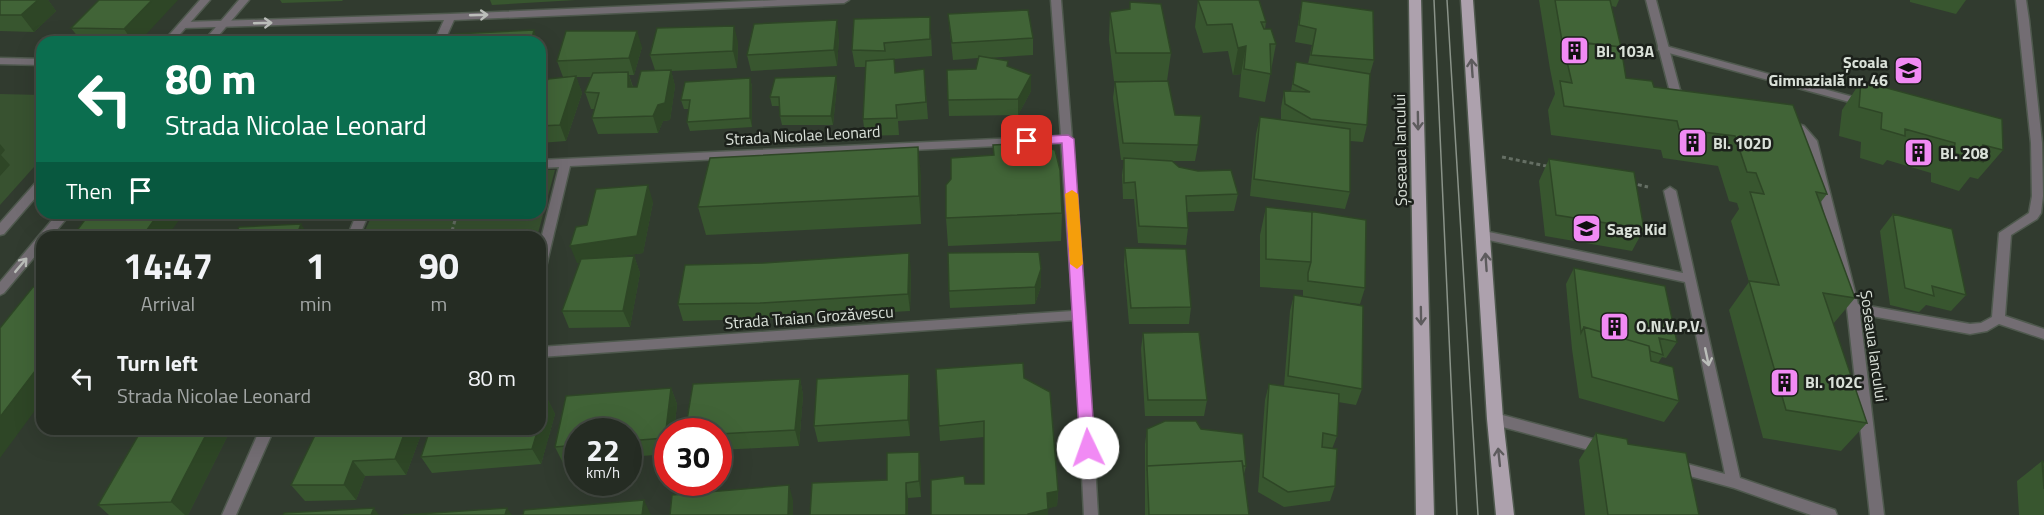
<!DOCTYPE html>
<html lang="en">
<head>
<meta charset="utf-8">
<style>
	body { margin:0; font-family:"Titillium Web",sans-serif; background:#2d342b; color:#f1f3f6; height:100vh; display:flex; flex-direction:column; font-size:22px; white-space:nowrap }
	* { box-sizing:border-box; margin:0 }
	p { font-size:20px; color:#a3a7a6 }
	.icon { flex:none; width:33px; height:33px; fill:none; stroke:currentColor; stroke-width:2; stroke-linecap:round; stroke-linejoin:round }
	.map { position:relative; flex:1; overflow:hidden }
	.side { position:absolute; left:36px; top:231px; width:510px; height:204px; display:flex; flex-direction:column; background:#252c23; border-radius:18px; box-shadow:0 6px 24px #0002,0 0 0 2px #424841 }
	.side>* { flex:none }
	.top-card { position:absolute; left:36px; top:36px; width:510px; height:183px; border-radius:18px; box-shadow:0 6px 24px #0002,0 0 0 2px #424841; background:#0b6e4f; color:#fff; overflow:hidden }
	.speed { position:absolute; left:564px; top:418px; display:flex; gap:12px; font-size:30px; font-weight:700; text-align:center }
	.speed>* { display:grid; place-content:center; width:78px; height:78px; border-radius:50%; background:#252c23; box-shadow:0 6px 24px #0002,0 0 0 2px #424841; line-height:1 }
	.speed small { font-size:15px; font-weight:400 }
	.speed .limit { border:9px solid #d22; background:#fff; color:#111 }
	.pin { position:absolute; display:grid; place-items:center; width:51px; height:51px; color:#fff; margin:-26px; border-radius:12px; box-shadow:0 3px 9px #0006 }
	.me { position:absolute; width:66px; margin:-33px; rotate:357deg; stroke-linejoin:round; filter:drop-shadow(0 0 4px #0008) }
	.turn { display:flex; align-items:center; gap:21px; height:126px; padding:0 30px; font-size:27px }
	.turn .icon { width:78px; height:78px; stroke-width:2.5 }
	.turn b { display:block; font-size:42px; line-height:51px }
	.then { display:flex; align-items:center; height:57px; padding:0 30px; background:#0003; gap:12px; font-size:22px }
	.eta { display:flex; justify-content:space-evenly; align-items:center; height:102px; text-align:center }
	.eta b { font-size:36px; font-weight:700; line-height:42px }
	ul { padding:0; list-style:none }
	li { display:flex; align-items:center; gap:18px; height:90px; padding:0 30px }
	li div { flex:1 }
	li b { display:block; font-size:22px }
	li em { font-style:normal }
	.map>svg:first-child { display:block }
	.green { fill:#385230 }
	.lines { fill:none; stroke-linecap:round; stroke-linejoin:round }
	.service-casing { stroke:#4f594e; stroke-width:3 }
	.minor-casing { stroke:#4f594e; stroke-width:3 }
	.tertiary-casing { stroke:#4f594e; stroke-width:3 }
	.primary-casing { stroke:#4f594e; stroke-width:3 }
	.path-far1 { stroke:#656f64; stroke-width:3; stroke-dasharray:4 3; stroke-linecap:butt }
	.path { stroke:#656f64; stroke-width:4; stroke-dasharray:5 3; stroke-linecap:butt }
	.service { fill:#736d73; fill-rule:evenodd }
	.minor { fill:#736d73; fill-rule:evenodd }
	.tertiary { fill:#736d73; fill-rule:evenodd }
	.primary { fill:#ada1ad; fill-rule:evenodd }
	.tram { stroke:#8a9389; stroke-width:1.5 }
	.wall { fill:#38562f }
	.shaded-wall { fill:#2e4626 }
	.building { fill:#416437; stroke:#2e4626; stroke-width:1.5 }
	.oneway { stroke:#bbbeba }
	.oneway2 { stroke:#5d5b5d }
	.route { fill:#f18af4; stroke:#9d5a9f; stroke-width:1.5 }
	.slow { fill:#f59e0b }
	.labels { text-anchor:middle; stroke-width:5; stroke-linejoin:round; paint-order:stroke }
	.poi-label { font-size:16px; font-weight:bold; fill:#dae1d9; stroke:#1c211b; text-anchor:start }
	.street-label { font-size:16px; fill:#dae1d9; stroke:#1c211b }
</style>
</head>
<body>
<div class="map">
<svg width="2044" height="515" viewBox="0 0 2044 515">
	<rect width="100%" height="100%" fill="#313b2f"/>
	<path class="green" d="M0 94 42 95V158L0 205Z
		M540 170H555L537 237H362L373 213H540Z"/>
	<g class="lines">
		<defs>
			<path id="service" d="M1662 45 1868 101 1869 103 1864 106 1658 50V46Z
				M1670 187 1676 191 1740 478 1835 510 1837 515H1811L1734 488 1671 471 1669 467 1671 463 1676 461 1725 474 1685 282 1484 239 1478 235 1484 231 1683 273 1664 191Z
				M1495 413 1604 442 1609 444 1611 448 1609 452 1604 454 1495 425 1490 423 1488 419 1490 415Z"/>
			<path id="minor" d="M778 0H849L844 3 454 20 444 42H434L444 20 184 28 179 25 184 22 450 14Z
				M1051 0H1061L1086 315 1098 515H1084L1074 320 540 357V347L1073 311 1061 143 570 166 546 267 540 271V243L559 167 540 168V160L1061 136Z
				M1646 0H1656L1680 90 1692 99 1691 101H1683L1670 92Z
				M2016 0H2026L2029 20 2042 143 2043 196 2041 213 2037 219 2011 235 2005 316 2044 329V339L1999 324 1987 331 1970 334 1860 314 1884 515H1870L1847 308 1807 142 1796 130 1787 125 1792 122 1804 126 1817 141 1858 304 1970 324 1981 323 1992 317 1999 233 2029 213 2032 196 2031 143Z
				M0 58 42 59V65L0 64Z
				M357 213H369L359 237H347Z
				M260 429H274L236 515H222Z"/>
			<path id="tertiary" d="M200 0H210L173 42H163Z
				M239 0H249L213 42H203Z
				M42 179V190L4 234 0 235V223L38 180Z
				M58 213H71L51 237H42V248L4 293 0 295V282Z"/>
			<path id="primary" d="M1409 0H1421L1434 515H1416Z
				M1461 0H1473L1503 419 1514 515H1496L1487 419Z"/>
		</defs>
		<use href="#service" class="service-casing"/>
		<use href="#minor" class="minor-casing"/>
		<use href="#tertiary" class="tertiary-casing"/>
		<use href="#primary" class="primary-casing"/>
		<path class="path-far1" d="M1502 157 1551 167
			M1631 183 1648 187
			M452 231 457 213"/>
		<path class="path" d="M450 236 452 229"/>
		<use href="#service" class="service"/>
		<use href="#minor" class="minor"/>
		<use href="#tertiary" class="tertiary"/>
		<use href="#primary" class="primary"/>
		<path class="tram" d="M1434 0 1457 515
			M1447 0 1478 515"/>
	</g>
	<path class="wall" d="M0 0H48L56 11 34 32 0 31Z
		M99 0 139 42H82L71 28Z
		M280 0H343L342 1 282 3Z
		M490 0H576L492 5Z
		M1198 0 1266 22 1265 29 1276 44 1265 102 1239 97 1241 74 1233 75 1228 51 1203 53 1195 27Z
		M1539 0H1619L1616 7 1611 6 1626 78 1654 87 1793 105 1827 194 1820 203 1855 298 1833 324 1867 423 1841 451 1763 438 1729 310 1749 282 1731 221 1739 209 1737 203 1729 201 1718 166 1663 158 1661 150 1551 135 1548 110 1555 94 1550 69Z
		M1910 0H1966L1956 14 1910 2Z
		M1302 1 1374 60 1370 74 1367 125 1363 142 1350 141V192L1345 209 1250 196 1256 134 1260 117 1281 120V108L1284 91H1291L1296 62 1308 64 1312 45 1295 42Z
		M1130 2 1171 53 1167 81 1175 115 1198 145 1195 161H1161L1179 167 1238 194 1234 211 1188 212V228L1186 245 1138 243 1134 199H1123L1122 175 1124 160H1121L1113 98 1115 82 1167 81H1114L1109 40 1110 12 1130 9Z
		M948 14 1033 38V55L987 58 1031 75V91L1018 115 949 116 947 70 976 69 978 58 953 60Z
		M931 34 932 56 894 59 895 73 924 69 928 119 898 121 899 135 865 136 863 119 866 67H855L852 50Z
		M839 37 837 66 751 71 747 55Z
		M738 42 737 68 671 71 675 86 670 120 663 121 658 133 598 134 592 118 595 109H591L585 92 592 77H576L582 93 566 141 540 143V89L544 88 563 77 557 61 642 47 634 75H629L633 87H637L655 70 650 55Z
		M750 78 752 87V127L690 131 687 122 689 109H684L681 100Z
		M1861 81 2003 150 1978 179 1970 177 1959 191 1931 182V173L1887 160 1883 165 1860 158 1861 142 1839 136 1842 110Z
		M837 85 833 125H782L780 116V106H772L770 97Z
		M1549 159 1644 229 1632 251 1545 236 1539 181Z
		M921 175V224L706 235 698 207Z
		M653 202 643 253 613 257 634 256 640 273 630 327 569 328 562 311 580 262 577 263 587 225Z
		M1266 207 1365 288 1360 304 1319 299 1362 389 1356 405 1338 402 1337 436 1332 449 1335 486 1330 501 1284 507 1258 492 1265 400 1269 384 1284 386 1290 311 1294 295 1303 296V290L1260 287V235Z
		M251 213H313L310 219 256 221Z
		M1062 213 1061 241 948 246 946 218Z
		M1893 214 1966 295 1951 311 1926 305 1919 312 1890 305 1880 231Z
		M1125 248 1191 307 1189 324H1129L1124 265Z
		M1574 268 1677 342 1666 358 1662 357 1658 363 1679 401 1664 422 1579 398 1572 349 1566 284Z
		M1041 269V286L1035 304 950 308 949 291Z
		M911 270 910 311 765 319 683 321 678 304Z
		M1143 333 1207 400 1204 416H1145L1141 349Z
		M909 374 910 390V436L818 442 814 426Z
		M1024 378 1058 491 1057 506 1048 508V515H931L965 484H984V437L940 441 939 426Z
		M800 379 803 395 799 446 718 450V432Z
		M671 388 677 404 674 432H668V454L628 457V432H578V462L563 463 555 447 566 396Z
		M547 398 555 414 541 464 432 473 421 457Z
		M423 429 406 475 365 476 356 500 305 501 291 485Z
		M1147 429H1201L1246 466 1244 474 1249 515H1145V444Z
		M229 433 188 515H109L98 505Z
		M1596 433 1628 444 1699 515H1585L1579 460Z
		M2042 461 2044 462V515H2019L2017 481Z
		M921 468V497L908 498 887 480Z"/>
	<path class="shaded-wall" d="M38 0H48L56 11 34 32 21 15Z
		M152 0H178L139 42H133L124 29Z
		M837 20 839 37 837 66 834 50Z
		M734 26 738 42 737 68 733 51Z
		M534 30 538 42H531Z
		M637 31 642 47 634 75 629 58Z
		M404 35 408 42H401Z
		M1246 46 1241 74 1233 75 1238 48Z
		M671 70 675 86 670 120 663 121 658 133 653 116Z
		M628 72 633 89 628 87Z
		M1031 75V91L1018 115V99Z
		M576 76 582 93 566 141 560 125Z
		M836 76 837 85 833 125 831 116Z
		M750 78 752 87V127L750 118Z
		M0 144 5 150 1 155 10 165 0 176Z
		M918 147 921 175V224L919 196Z
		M648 185 653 202 643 253 577 263 570 246Z
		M159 213H184L167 237H142Z
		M306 213H313L310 219Z
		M301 224 310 237H296Z
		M909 253 911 270 910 311 908 294Z
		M634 256 640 273 630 327 623 311Z
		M1041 269V286L1035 304V287Z
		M42 362V401L0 458V417Z
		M909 374 910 390V436L908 420Z
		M800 379 803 395 799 446 795 430Z
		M671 388 677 404 674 432H668V445L665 438Z
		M547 398 555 414 541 464 532 449 538 429H540V422Z
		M209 429H226L229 433 188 515H185L171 502Z
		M406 429H423L406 475 395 459Z
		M919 452 921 468V497L919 481Z
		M353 461 365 476 356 500 344 485Z
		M906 483 908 498V515H906Z
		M789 485 793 500V515H788Z
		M1058 491 1057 506 1047 509V493Z
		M644 500 651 515H642Z
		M374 508 379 515H371Z
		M507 508 512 515H505Z
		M1048 509V515H1028V514Z"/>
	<path class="building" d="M0 0H38L21 15H0Z
		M99 0H152L124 29 71 28Z
		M1198 0H1259L1266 22H1261L1264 29H1271L1276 44H1270L1271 74 1244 69 1246 46 1238 48 1232 24 1207 25Z
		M1555 0H1610L1621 47 1562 41Z
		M1302 1 1373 11 1374 60 1311 55 1316 29 1299 25Z
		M1130 2 1161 4 1171 53H1116L1110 12 1130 9Z
		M1028 10 1033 38 952 43 948 14Z
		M930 17V39L884 43 885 51 852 50 854 19Z
		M837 20 834 50 747 55 754 24Z
		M734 26 733 51 650 55 657 28Z
		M534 30 531 42H450L454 34Z
		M566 31H637L629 58 557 61Z
		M404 35 401 42H320L321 39Z
		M1562 40 1621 47 1626 78 1652 81 1654 87 1793 105 1827 194 1816 192 1855 298 1823 293 1867 423 1786 410 1749 281 1779 285 1750 192 1764 194 1756 173 1747 172 1735 136 1679 129 1677 121 1564 106 1560 81 1572 83Z
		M979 56 1008 61 1007 66 1031 75 1018 99 948 100 947 70 976 69Z
		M894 59 895 73 924 69 926 102 896 105 897 118 863 119 866 61Z
		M1296 62 1370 74 1367 125 1311 119 1285 104 1284 91 1310 92 1293 84Z
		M671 70 665 103 658 105 653 116 592 118 599 93 585 92 593 73 628 72V87H637L641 71Z
		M576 76 560 125 540 126V89L544 88 548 79Z
		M836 76 831 116H780L779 97H770L775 78Z
		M750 78V118L687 122 690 100H681L685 82Z
		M1168 81 1175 115 1201 116 1198 145 1123 143 1115 82Z
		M1861 81 2002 119 2003 150 1983 145V162L1954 153 1955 143 1905 129V136L1881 129 1882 113 1859 107Z
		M1260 117 1350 129V192L1254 179Z
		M1031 143 1055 150 1060 170 1062 213 946 218V185L951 179V158L994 155 993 145Z
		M918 147 919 196 698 207 710 158Z
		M1124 158 1172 161 1179 167 1198 171 1231 170 1238 194 1186 196 1188 228 1139 226 1135 182 1124 183Z
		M1549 159 1634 172 1644 229 1556 215Z
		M648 185 637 236 570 246 576 227 587 225 596 189Z
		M1266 207 1312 212 1311 262 1266 259Z
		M1309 211 1366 220 1365 288 1308 281V273L1311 262 1312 212Z
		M90 213H159L142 237H72Z
		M1893 214 1952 229 1966 295 1932 286 1934 296 1905 288Z
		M301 224 296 237H234L239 227Z
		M1125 248 1186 249 1191 307 1131 308Z
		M1039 252 1041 269 1035 287 949 291 948 253Z
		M909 253 908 294 760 303 678 304 685 265 764 263Z
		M634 256 623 311H562L581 259Z
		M1574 268 1665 286 1677 342 1659 338 1663 355 1650 351 1649 346 1584 327 1581 333Z
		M33 287H42V362L0 417V328Z
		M1294 295 1363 306 1362 389 1288 376Z
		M1584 327 1649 346 1651 361 1673 367 1679 401 1592 377Z
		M1199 332 1207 400H1148L1143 333Z
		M1023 363 1024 378 1050 392 1058 491 1047 493 1048 509 1028 514V515H931V480L964 476 965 484H984V421L939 426 936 369Z
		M909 374 908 420 814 426 817 379Z
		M800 379 795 430 718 434V432H685L693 384Z
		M1269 384 1339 394 1337 436 1323 433 1322 447 1337 449 1335 486 1288 492 1263 477Z
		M671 388 665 438 628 441V432H578V445L555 447 566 396Z
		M540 398H547L540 422Z
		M1165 421H1196L1201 429 1243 434 1246 466H1243L1242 461 1147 466V471V429Z
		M142 429H209L171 502 98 505Z
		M318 429H406L395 459 353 461 344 485H291Z
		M430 429H538L532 449 421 457Z
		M1596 433 1627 439 1628 444 1686 453 1699 515H1608Z
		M919 452V481L906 483V515H810L812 483 887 480V453Z
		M1242 461 1249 515H1149L1147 466Z
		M2042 461 2044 462V489Z
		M789 485 788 515H670L672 495Z
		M644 500 642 515H523L524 510Z
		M374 508 371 515H283L284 513Z
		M507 508 505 515H403Z"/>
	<defs><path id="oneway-shaft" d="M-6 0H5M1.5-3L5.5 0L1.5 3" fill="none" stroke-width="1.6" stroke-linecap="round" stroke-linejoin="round" transform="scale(1.5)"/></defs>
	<g class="oneway">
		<use href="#oneway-shaft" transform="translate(479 15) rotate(-2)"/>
		<use href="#oneway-shaft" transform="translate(263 23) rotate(-2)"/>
		<use href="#oneway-shaft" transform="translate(21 265) rotate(-50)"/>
		<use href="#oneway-shaft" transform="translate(1707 357) rotate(78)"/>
	</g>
	<g class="oneway2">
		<use href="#oneway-shaft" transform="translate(1472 68) rotate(-94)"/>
		<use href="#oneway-shaft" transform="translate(1418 121) rotate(89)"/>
		<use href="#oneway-shaft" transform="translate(1486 262) rotate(-94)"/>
		<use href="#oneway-shaft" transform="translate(1421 316) rotate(89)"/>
		<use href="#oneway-shaft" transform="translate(1499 457) rotate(-96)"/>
	</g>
	<path class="route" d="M1068 135 1074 139 1095 448 1093 453 1088 455 1082 453 1080 448 1062 143 1027 145 1021 141 1027 137Z"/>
	<path class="slow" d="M1072 190 1078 194 1083 264 1077 269 1070 264 1065 194Z"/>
	<defs>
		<symbol id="building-square" viewBox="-11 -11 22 22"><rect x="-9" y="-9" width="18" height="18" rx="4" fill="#f18af4" stroke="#1c211b"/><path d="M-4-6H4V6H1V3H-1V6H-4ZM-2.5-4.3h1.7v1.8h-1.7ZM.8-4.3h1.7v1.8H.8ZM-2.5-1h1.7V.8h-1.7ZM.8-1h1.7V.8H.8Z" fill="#111"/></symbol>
		<symbol id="school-square" viewBox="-11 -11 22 22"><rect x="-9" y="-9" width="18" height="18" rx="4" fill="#f18af4" stroke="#1c211b"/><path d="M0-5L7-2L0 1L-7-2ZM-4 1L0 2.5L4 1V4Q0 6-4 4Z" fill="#111"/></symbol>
	</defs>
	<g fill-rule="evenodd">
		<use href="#building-square" x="1558" y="34" width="33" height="33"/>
		<use href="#school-square" x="1892" y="54" width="33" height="33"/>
		<use href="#building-square" x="1676" y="126" width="33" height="33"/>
		<use href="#building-square" x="1902" y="136" width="33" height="33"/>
		<use href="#school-square" x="1570" y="212" width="33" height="33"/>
		<use href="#building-square" x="1598" y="310" width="33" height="33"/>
		<use href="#building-square" x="1768" y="366" width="33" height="33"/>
	</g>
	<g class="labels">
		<g class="poi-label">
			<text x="1596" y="57">Bl. 103A</text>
			<text x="1888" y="68" text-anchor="end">Școala<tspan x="1888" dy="18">Gimnazială nr. 46</tspan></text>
			<text x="1713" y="149">Bl. 102D</text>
			<text x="1940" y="159">Bl. 208</text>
			<text x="1607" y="235">Saga Kid</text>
			<text x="1636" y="332">O.N.V.P.V.</text>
			<text x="1805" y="388">Bl. 102C</text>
		</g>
		<g class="street-label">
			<text transform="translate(803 135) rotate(-3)" y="6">Strada Nicolae Leonard</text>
			<text transform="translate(1400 150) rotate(-91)" y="6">Șoseaua Iancului</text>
			<text transform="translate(809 317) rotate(-4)" y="6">Strada Traian Grozăvescu</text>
			<text transform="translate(1874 346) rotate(82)" y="6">Șoseaua Iancului</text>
		</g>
	</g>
</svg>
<div class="speed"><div>22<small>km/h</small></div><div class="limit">30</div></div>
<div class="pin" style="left:1027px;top:141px;background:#d93025"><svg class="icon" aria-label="arrive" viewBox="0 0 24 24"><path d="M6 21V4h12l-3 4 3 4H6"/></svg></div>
<svg class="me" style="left:1088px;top:448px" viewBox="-20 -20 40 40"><circle r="19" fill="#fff"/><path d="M0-13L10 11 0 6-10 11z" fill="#f18af4"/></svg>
<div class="top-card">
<div class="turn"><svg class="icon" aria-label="left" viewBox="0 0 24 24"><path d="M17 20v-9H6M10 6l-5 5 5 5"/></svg><div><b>80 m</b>Strada Nicolae Leonard</div></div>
<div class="then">Then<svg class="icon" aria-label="arrive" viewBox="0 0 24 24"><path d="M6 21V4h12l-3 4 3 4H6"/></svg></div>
</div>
<section class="side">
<div class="eta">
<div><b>14:47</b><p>Arrival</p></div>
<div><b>1</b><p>min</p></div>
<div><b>90</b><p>m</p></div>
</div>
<ul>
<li><svg class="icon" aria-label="left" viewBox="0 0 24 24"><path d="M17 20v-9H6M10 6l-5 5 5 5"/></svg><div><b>Turn left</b><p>Strada Nicolae Leonard</p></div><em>80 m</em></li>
</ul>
</section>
</div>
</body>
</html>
